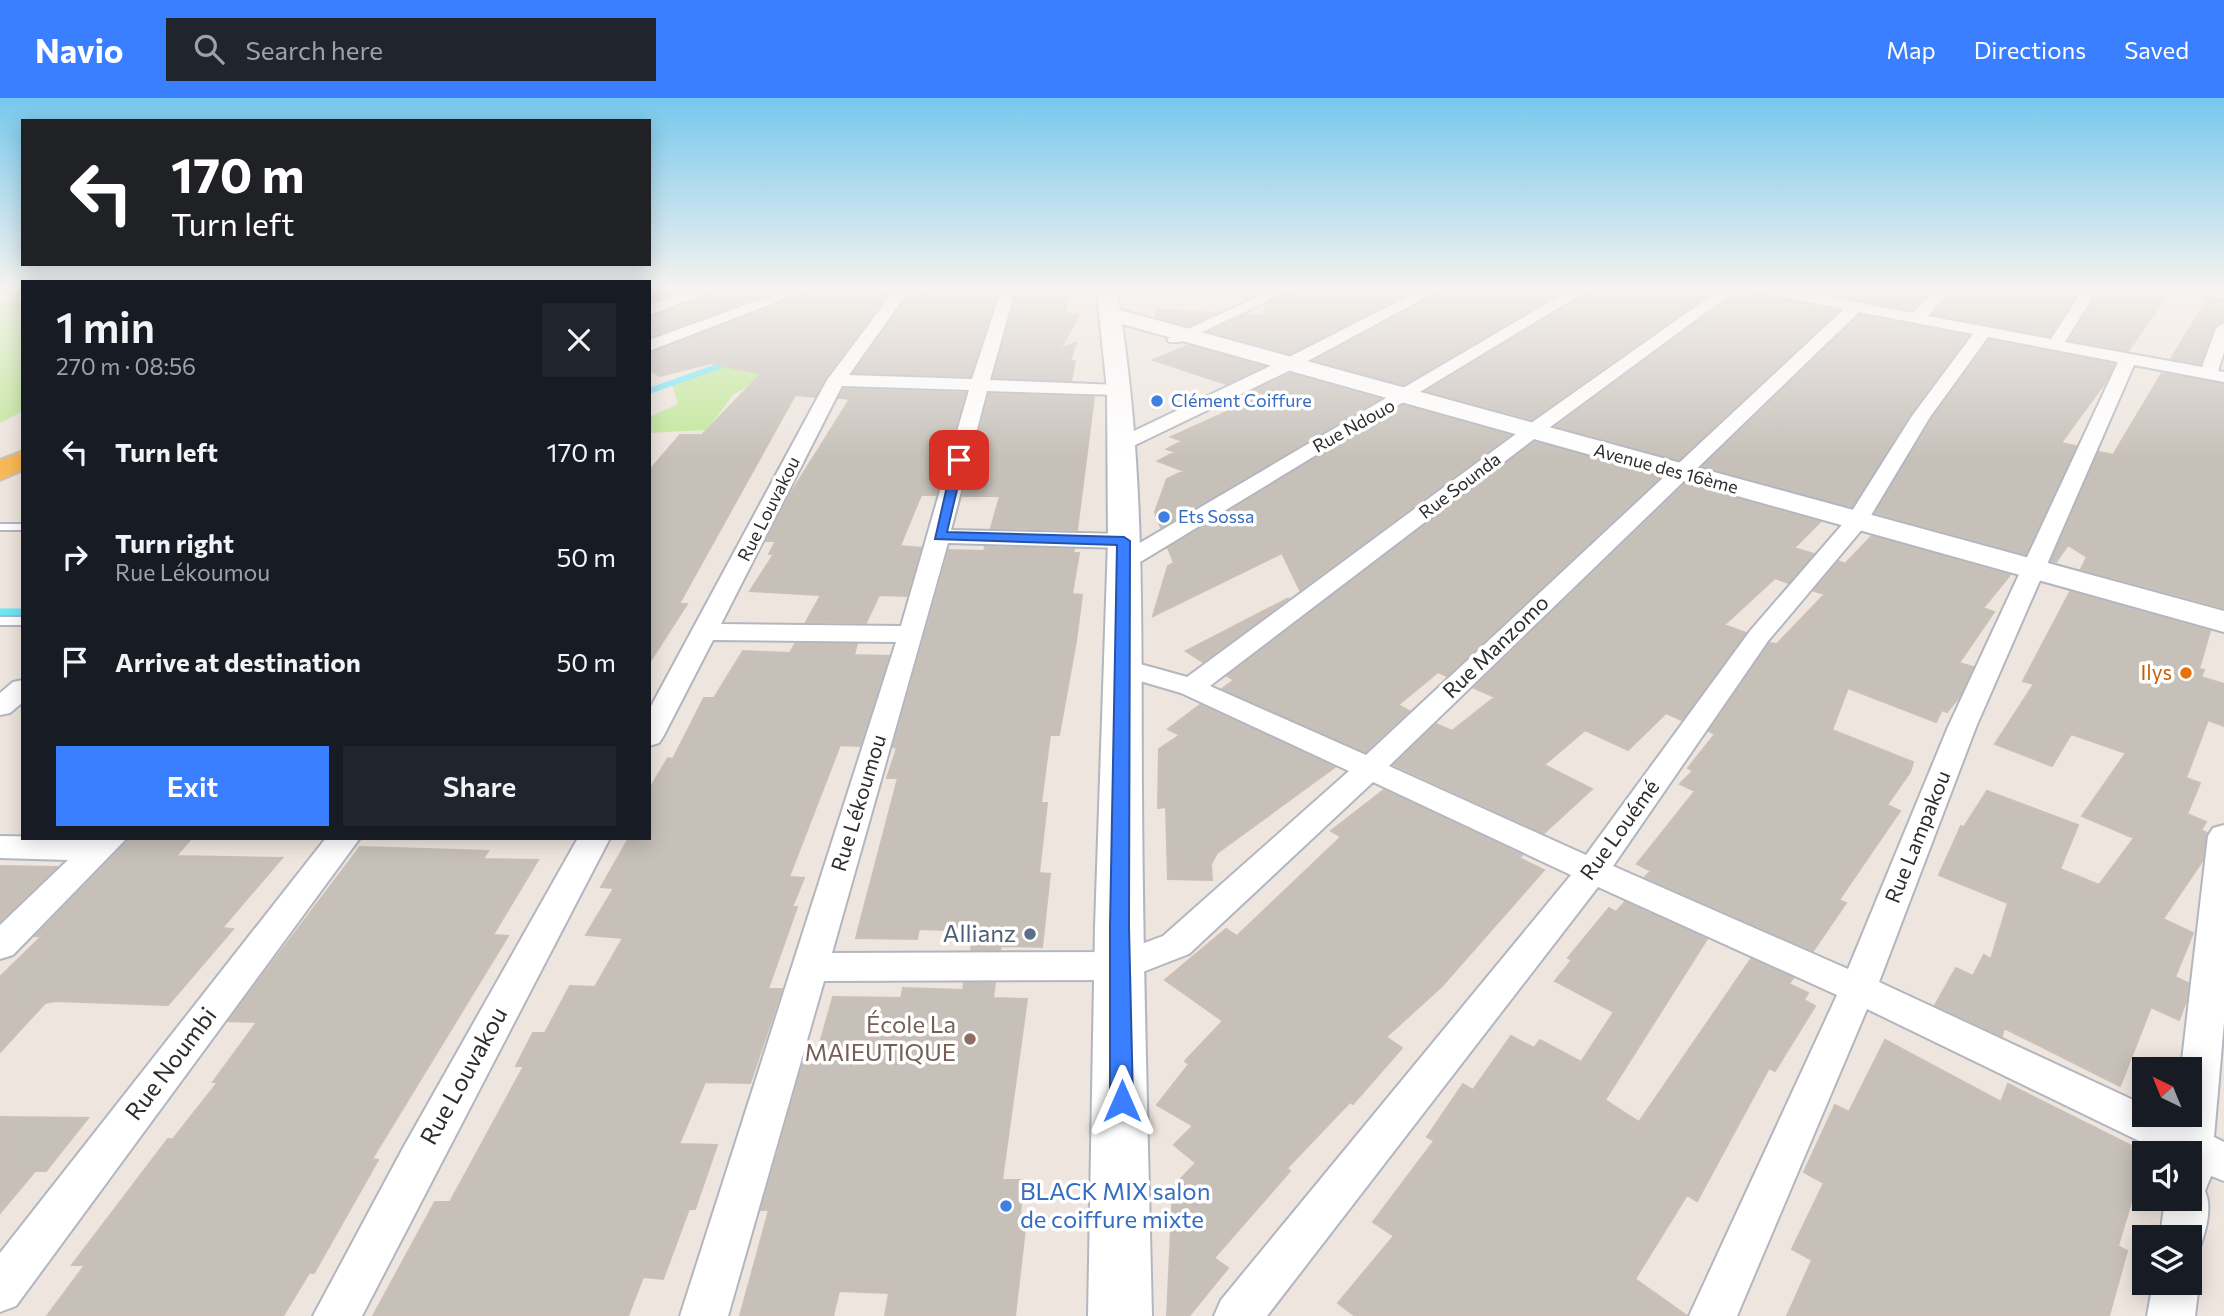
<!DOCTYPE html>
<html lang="en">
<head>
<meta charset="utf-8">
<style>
	body { margin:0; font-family:Commissioner,sans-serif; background:#20242c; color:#f1f3f6; height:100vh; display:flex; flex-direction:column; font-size:26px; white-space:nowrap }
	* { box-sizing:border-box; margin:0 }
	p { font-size:23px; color:#9ea1a6 }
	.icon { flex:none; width:38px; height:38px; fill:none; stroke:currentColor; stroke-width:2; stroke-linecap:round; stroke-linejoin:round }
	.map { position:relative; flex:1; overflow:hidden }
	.side { position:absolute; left:21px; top:182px; width:630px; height:560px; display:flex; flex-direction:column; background:#171b24; border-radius:0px; box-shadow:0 4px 18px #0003 }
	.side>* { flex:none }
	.hud { position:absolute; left:21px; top:21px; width:630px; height:147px; border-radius:0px; box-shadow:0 4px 18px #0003; background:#202124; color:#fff; overflow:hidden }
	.needle { width:46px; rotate:317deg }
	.buttons { position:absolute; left:2132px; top:959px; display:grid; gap:14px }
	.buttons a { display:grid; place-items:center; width:70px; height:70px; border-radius:0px; background:#171b24; box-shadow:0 4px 18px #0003; font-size:35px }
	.pin { position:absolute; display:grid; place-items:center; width:60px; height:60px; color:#fff; margin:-30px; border-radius:14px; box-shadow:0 4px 10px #0006 }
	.me { position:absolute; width:77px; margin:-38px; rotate:0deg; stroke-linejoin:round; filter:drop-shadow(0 0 5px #0008) }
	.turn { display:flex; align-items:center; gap:24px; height:147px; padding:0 35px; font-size:32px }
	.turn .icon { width:91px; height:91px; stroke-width:2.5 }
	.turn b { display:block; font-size:49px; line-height:60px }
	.round { display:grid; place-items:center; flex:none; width:74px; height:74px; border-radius:0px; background:#20242c }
	.head { display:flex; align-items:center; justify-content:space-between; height:119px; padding:0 35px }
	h1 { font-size:42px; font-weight:600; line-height:52px }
	.cta { display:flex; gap:14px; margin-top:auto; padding:14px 35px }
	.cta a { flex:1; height:80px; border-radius:0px; background:#3a7fff; color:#fff; font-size:28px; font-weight:600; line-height:80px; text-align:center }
	.cta a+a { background:#20242c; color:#f1f3f6 }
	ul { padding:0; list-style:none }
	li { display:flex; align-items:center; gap:21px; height:105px; padding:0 35px }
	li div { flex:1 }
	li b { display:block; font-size:26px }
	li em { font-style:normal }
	header { display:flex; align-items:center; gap:42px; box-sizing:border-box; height:98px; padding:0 35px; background:#3a7fff; color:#fff }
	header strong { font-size:33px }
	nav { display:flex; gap:38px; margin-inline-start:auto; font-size:24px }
	.search { width:490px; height:63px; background:#20242c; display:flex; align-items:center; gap:18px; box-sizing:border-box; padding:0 24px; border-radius:0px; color:#9ea1a6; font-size:26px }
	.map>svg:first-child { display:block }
	.green { fill:#c0e898 }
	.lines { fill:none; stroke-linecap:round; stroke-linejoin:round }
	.stream-far1 { stroke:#6ce7f5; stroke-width:6 }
	.stream { stroke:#6ce7f5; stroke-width:9 }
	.building { fill:#c6c0b9; stroke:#cac0b7; stroke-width:2 }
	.lane-casing { stroke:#b2b6c0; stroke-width:4 }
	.street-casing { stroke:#b2b6c0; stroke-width:4 }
	.secondary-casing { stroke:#b2b6c0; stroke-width:4 }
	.primary-casing { stroke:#c4c4c4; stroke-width:4 }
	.lane { fill:#fff; fill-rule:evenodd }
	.street { fill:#fff; fill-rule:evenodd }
	.secondary { fill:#fff; fill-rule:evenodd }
	.primary { fill:#f8b959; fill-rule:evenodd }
	.route { fill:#3a7fff; stroke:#2653a6; stroke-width:2 }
	.shop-dot { fill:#3f7fe0; stroke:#fff; stroke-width:2.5 }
	.food-dot { fill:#e8710a; stroke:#fff; stroke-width:2.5 }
	.service-dot { fill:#5c6f8a; stroke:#fff; stroke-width:2.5 }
	.education-dot { fill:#8d6e63; stroke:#fff; stroke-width:2.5 }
	.labels { text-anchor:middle; stroke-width:7; stroke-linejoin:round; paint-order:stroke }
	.far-shop-label { font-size:18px; fill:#366cbe; stroke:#fff; text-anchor:start }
	.far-street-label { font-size:18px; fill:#2c2c2c; stroke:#fff }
	.street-label { font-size:21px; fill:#2c2c2c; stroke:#fff }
	.food-label { font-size:21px; fill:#c56008; stroke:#fff; text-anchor:end }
	.near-service-label { font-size:24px; fill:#4e5e75; stroke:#fff; text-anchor:end }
	.near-education-label { font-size:24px; fill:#785e54; stroke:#fff; text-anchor:end }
	.near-street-label { font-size:24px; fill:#2c2c2c; stroke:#fff }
	.near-shop-label { font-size:24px; fill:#366cbe; stroke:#fff; text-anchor:start }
</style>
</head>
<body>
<header>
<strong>Navio</strong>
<div class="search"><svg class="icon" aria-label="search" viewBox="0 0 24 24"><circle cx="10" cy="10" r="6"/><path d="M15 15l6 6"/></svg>Search here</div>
<nav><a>Map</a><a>Directions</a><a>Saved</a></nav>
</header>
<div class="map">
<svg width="2224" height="1218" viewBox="0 0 2224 1218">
	<rect width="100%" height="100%" fill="#eee5de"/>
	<path class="green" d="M0 204H23V313L0 325Z
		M746 261 766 277 733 297 707 332 649 335V319L678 306 672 287Z"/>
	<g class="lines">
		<path class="stream-far1" d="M868 198 883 190
			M649 293 731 264"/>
		<path class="stream" d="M0 515H23"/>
	</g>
	<path class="building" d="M649 190H690L649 204Z
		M723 190H784L649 239V219Z
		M816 190H860L889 195 825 280 815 299 795 297 679 506H687L649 565V373L680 337H702L761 276 711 265 660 278 649 272V255Z
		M927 190H999L970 278 854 275 907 199 917 200Z
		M1018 190H1072L1064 215 1080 216 1060 251 1076 245 1070 263H1075L1071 283 993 280Z
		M1297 190H1419L1290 256 1209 234 1245 217 1264 218 1265 207Z
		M1445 190H1568L1404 287 1315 262Z
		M1593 190H1717L1532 321 1427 293Z
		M1742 190 1838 213 1679 362 1556 328Z
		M1797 190H1933L1912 212Z
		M1955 190H2081L2050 238 1933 216Z
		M2101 190H2173L2128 253 2069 242Z
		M2208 200 2224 203V222L2214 229 2200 266 2171 261Z
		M1156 212 1216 215 1189 228 1155 219Z
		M1860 217 1968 238 1910 317 1852 409 1703 368Z
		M1989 242 2114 266 2107 282 2061 345 2076 348 2026 456 1875 415 1932 320Z
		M1189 247 1264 268 1226 286 1153 262Z
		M2162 275 2224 286V510L2081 471 2087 459 2068 447 2056 464 2051 463 2099 354 2113 357Z
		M1290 276 1380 301 1161 430 1155 414 1167 381 1184 373 1158 363 1175 354 1167 351 1182 343 1171 339 1262 298 1251 294Z
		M844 291 966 295 936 397H921L900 448 921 450 907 498 879 497 866 525 806 524 821 497 750 493 774 456H769L776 443H766L789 398 850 301 839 300Z
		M989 296 1094 299 1077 432 991 430 1000 398H963Z
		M1403 307 1510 337 1300 492 1282 455 1153 518 1168 468 1174 465 1168 450Z
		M1534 344 1660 379 1447 578 1438 574 1398 607 1409 613 1365 654 1222 591 1234 582 1227 578Z
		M1685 386 1820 424 1794 450 1814 456 1789 485 1775 480 1724 527 1746 535 1682 622 1666 615 1628 652 1585 632 1544 667 1592 691 1544 735 1394 667 1436 626 1452 633 1495 599 1474 590Z
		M1872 438 2010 477 1983 510 1994 514 1959 565 1973 569 1960 598 1947 614 1942 612 1936 624 1848 590 1832 632 1913 664 1910 674 1887 707 1900 713 1839 802 1846 805 1813 853 1645 779 1651 773 1637 766 1695 693 1680 686 1693 673 1688 670 1715 636 1709 633 1770 545 1777 546 1825 496 1814 493 1838 463 1845 466Z
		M985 449 1074 451 1073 455H1079L1072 496 1082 497 1076 543 1059 637H1050L1041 705H1047L1039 775 1050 776 1042 849 1001 848 1000 852H971L974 833 919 831 917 841 856 840 898 680H887L897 650 893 649 949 452 984 453Z
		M2070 494 2210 533 2199 571 2204 572 2201 579 2224 586V628L2208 622 2186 680 2200 685 2187 716 2206 724 2201 732 2207 735 2203 762 2163 821 2193 835 2175 879 2188 885 2187 901 2179 922 2151 909 2120 988 2004 930 2002 938 1935 907 1956 870 1973 878 1984 857 1991 861 2008 805 1939 777 1961 728 1964 729 1987 693 2078 727 2060 771 2099 787 2134 740 2082 718 2126 655 2071 636 2052 668 1995 646 2034 586 2023 583Z
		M1289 500 1203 564 1186 553Z
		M795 546H857L854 557 889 558 860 648 840 647 789 779 804 780 792 809H797L768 891H782L750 985 705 984 679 1046 717 1047 695 1111H689L663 1181 643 1179 628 1218H373L435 1104H450L524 968H516L533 935H545L570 888 595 889 623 840 586 837 614 790 601 789 629 740H649V692L668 660 673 661 704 600H714L743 553 790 555Z
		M1200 607 1335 669 1217 755 1211 766 1212 782 1168 781 1166 709 1158 710 1159 651 1180 637 1168 631Z
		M1384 692 1522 757 1519 760 1544 772 1442 888 1386 939 1402 950 1353 1006 1350 1004 1287 1070 1290 1073 1214 1160 1228 1170 1189 1218H1167L1173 1089 1196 1065 1174 1047 1193 1028 1157 1007 1189 966 1185 963 1223 923 1165 882 1226 831 1237 838 1341 739 1331 733Z
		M129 742 189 743 176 758 282 760 222 830 233 831 168 907 55 903 45 905 0 954V879L41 839 35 838Z
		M360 749 488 753 483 761 538 762 493 837 508 838 372 1061 378 1062 314 1175H309L283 1218H47L85 1167H72L168 1041H173L218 984H213L257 924 228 923Z
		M0 768 57 769 0 823Z
		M1625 804 1707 841 1605 1002 1639 1024 1751 861 1793 880 1789 886 1808 895 1804 902 1815 908 1775 973 1769 970 1697 1103 1687 1097 1635 1181 1687 1218H1355L1338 1205 1394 1138 1373 1124 1434 1043 1427 1039 1463 986 1473 992 1511 938 1534 950 1540 942 1581 964 1614 914 1555 883 1572 862 1568 860 1609 810 1616 814Z
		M964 885H995L993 900 1027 901 1002 1082H1023L1019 1131H1025L1015 1218H885L889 1195 839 1193 833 1218H740L769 1112H761L803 966 814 967 833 899 901 900 903 890 963 892Z
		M1885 942 2001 1004 2008 986 2146 1055 2118 1148 2127 1153 2109 1218H1787L1812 1162 1792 1151 1824 1085 1804 1074 1835 1007 1849 1014Z
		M0 1019 88 1020 46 1073H35L0 1115Z"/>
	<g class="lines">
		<defs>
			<path id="lane" d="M0 426H23V432H0Z
				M0 519H23V527H0Z"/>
			<path id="street" d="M698 190H720L649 217V207Z
				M792 190H813L649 253V242Z
				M896 190 909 192 849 277 972 281 1002 190H1016L990 282 1119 287 1128 292 1119 297 987 293 951 432 1124 436 1135 443 1124 450 948 445 832 855 1120 854 1163 838 1349 673 1181 595 1113 575 1109 569 1113 563 1122 561 1187 579 1524 330 1722 190H1739L1538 338 1210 588 1366 657 1844 211 1759 194 1752 190H1783L1913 215 1937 190H1952L1928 218 2051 241 2084 190H2098L2065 244 2202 269 2216 230 2224 225V254L2218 273 2224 274V284L2134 267 1976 629 1879 884 2144 1007V1017H2166L2175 1021V1017H2189V971H2181L2208 738 2213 730 2224 727V924L2214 1039 2224 1044V1083L2211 1078 2205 1093C2213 1110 2205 1137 2198 1154L2189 1157V1139H2160L2165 1101H2189V1055H2164L1867 911 1737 1218H1689L1837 897 1598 789 1267 1218H1214L1221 1202 1571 777 1373 684 1189 856 1122 882 824 883 728 1218H680L896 544 713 542 663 639 659 645 649 648V612L827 282ZM1859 214 1973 236 1912 318 1847 421 1750 533 1586 757 1389 668ZM1988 239 2118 264 1948 629 1848 871 1613 768 1768 543 1864 429 1930 319ZM842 288 969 292 901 528 721 526Z
				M1276 190H1295L1181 244H1169L1167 241Z
				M1425 190H1443L1293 271 1129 350H1115L1112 346 1115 342 1281 263Z
				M1573 190H1591L1132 469H1116L1112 464 1116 459Z
				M2183 190 2224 191V201L2185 193Z
				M23 582V604L10 615 0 617V595L13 584Z
				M0 738 127 740 13 857 0 861V827L68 762 0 760Z
				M326 740H360L16 1208 0 1214V1155Z
				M578 740H610L362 1218H313L403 1050Z
				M2189 1168 2199 1185 2195 1218H2147L2153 1185H2189Z"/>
			<path id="secondary" d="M1108 190 1117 196 1120 212 2224 513V534L1122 226C1145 381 1141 539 1142 695 1143 870 1148 1044 1152 1218H1088L1095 829 1108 443 1107 292 1097 196 1100 192Z"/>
			<path id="primary" d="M23 353V372L0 382V362Z"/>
		</defs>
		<use href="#lane" class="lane-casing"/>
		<use href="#street" class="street-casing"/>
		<use href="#secondary" class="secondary-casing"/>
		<use href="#primary" class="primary-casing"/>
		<use href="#lane" class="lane"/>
		<use href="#street" class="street"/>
		<use href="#secondary" class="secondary"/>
		<use href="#primary" class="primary"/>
	</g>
	<linearGradient id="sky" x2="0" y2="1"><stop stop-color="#76c8ed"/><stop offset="0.53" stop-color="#f7f3f0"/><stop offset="1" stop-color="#f7f3f0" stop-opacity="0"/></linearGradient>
	<rect width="2224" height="361" fill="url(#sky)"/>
	<path class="route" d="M959 358 964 362 947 434 1124 439 1130 443 1129 829 1133 1003 1130 1010 1122 1012 1114 1010 1110 1003V829L1117 447 935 441 953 362Z"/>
	<g class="shop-dot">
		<circle cx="1157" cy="303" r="7"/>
		<circle cx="1164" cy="419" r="7"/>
		<circle cx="1006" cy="1108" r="7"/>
	</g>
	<circle class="food-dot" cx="2186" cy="575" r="7"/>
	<circle class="service-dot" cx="1030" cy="836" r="7"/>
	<circle class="education-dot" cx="970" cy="941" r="7"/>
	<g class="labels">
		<g class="far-shop-label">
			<text x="1171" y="309">Clément Coiffure</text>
			<text x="1178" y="425">Ets Sossa</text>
		</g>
		<g class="far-street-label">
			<text transform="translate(1354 328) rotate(-29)" y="6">Rue Ndouo</text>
			<text transform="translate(1666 371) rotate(15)" y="6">Avenue des 16ème</text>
			<text transform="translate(1460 388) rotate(-37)" y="6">Rue Sounda</text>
			<text transform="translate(769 411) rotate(-63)" y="6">Rue Louvakou</text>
		</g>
		<g class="street-label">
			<text transform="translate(1496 549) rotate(-44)" y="7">Rue Manzomo</text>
			<text transform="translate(859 705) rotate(-73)" y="7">Rue Lékoumou</text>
			<text transform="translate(1620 732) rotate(-54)" y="7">Rue Louémé</text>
			<text transform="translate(1918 739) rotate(-68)" y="7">Rue Lampakou</text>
		</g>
		<g class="food-label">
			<text x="2172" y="582">Ilys</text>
		</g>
		<g class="near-service-label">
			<text x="1016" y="844">Allianz</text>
		</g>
		<g class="near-education-label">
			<text x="956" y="935">École La<tspan x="956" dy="28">MAIEUTIQUE</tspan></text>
		</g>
		<g class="near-street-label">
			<text transform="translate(171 966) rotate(-53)" y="8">Rue Noumbi</text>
			<text transform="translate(464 978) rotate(-61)" y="8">Rue Louvakou</text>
		</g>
		<g class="near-shop-label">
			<text x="1020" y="1102">BLACK MIX salon<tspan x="1020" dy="28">de coiffure mixte</tspan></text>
		</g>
	</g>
</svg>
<div class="buttons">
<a><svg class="needle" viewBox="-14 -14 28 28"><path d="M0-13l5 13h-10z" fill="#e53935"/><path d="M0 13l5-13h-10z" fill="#9ea1a6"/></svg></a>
<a><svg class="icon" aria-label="sound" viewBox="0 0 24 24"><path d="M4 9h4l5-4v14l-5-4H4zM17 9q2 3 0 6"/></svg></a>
<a><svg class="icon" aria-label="layers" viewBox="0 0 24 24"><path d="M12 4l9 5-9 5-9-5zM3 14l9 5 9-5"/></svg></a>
</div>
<div class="pin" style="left:959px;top:362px;background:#d93025"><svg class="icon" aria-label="arrive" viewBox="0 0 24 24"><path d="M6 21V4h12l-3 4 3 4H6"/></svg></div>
<svg class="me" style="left:1122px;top:1003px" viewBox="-20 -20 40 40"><path d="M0-17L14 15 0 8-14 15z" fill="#3a7fff" stroke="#fff" stroke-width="4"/></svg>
<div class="hud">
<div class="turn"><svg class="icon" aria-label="left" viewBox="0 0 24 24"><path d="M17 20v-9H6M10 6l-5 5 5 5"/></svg><div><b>170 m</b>Turn left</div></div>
</div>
<section class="side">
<div class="head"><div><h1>1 min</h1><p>270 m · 08:56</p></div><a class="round"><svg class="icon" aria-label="close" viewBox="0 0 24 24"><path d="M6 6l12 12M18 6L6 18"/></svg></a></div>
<ul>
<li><svg class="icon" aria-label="left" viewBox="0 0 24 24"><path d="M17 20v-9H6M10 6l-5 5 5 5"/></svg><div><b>Turn left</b></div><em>170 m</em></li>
<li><svg class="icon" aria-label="right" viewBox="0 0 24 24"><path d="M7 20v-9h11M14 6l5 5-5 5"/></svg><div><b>Turn right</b><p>Rue Lékoumou</p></div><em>50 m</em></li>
<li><svg class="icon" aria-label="arrive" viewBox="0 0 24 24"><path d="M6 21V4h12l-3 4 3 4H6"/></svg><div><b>Arrive at destination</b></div><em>50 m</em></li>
</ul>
<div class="cta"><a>Exit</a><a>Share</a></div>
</section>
</div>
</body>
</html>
